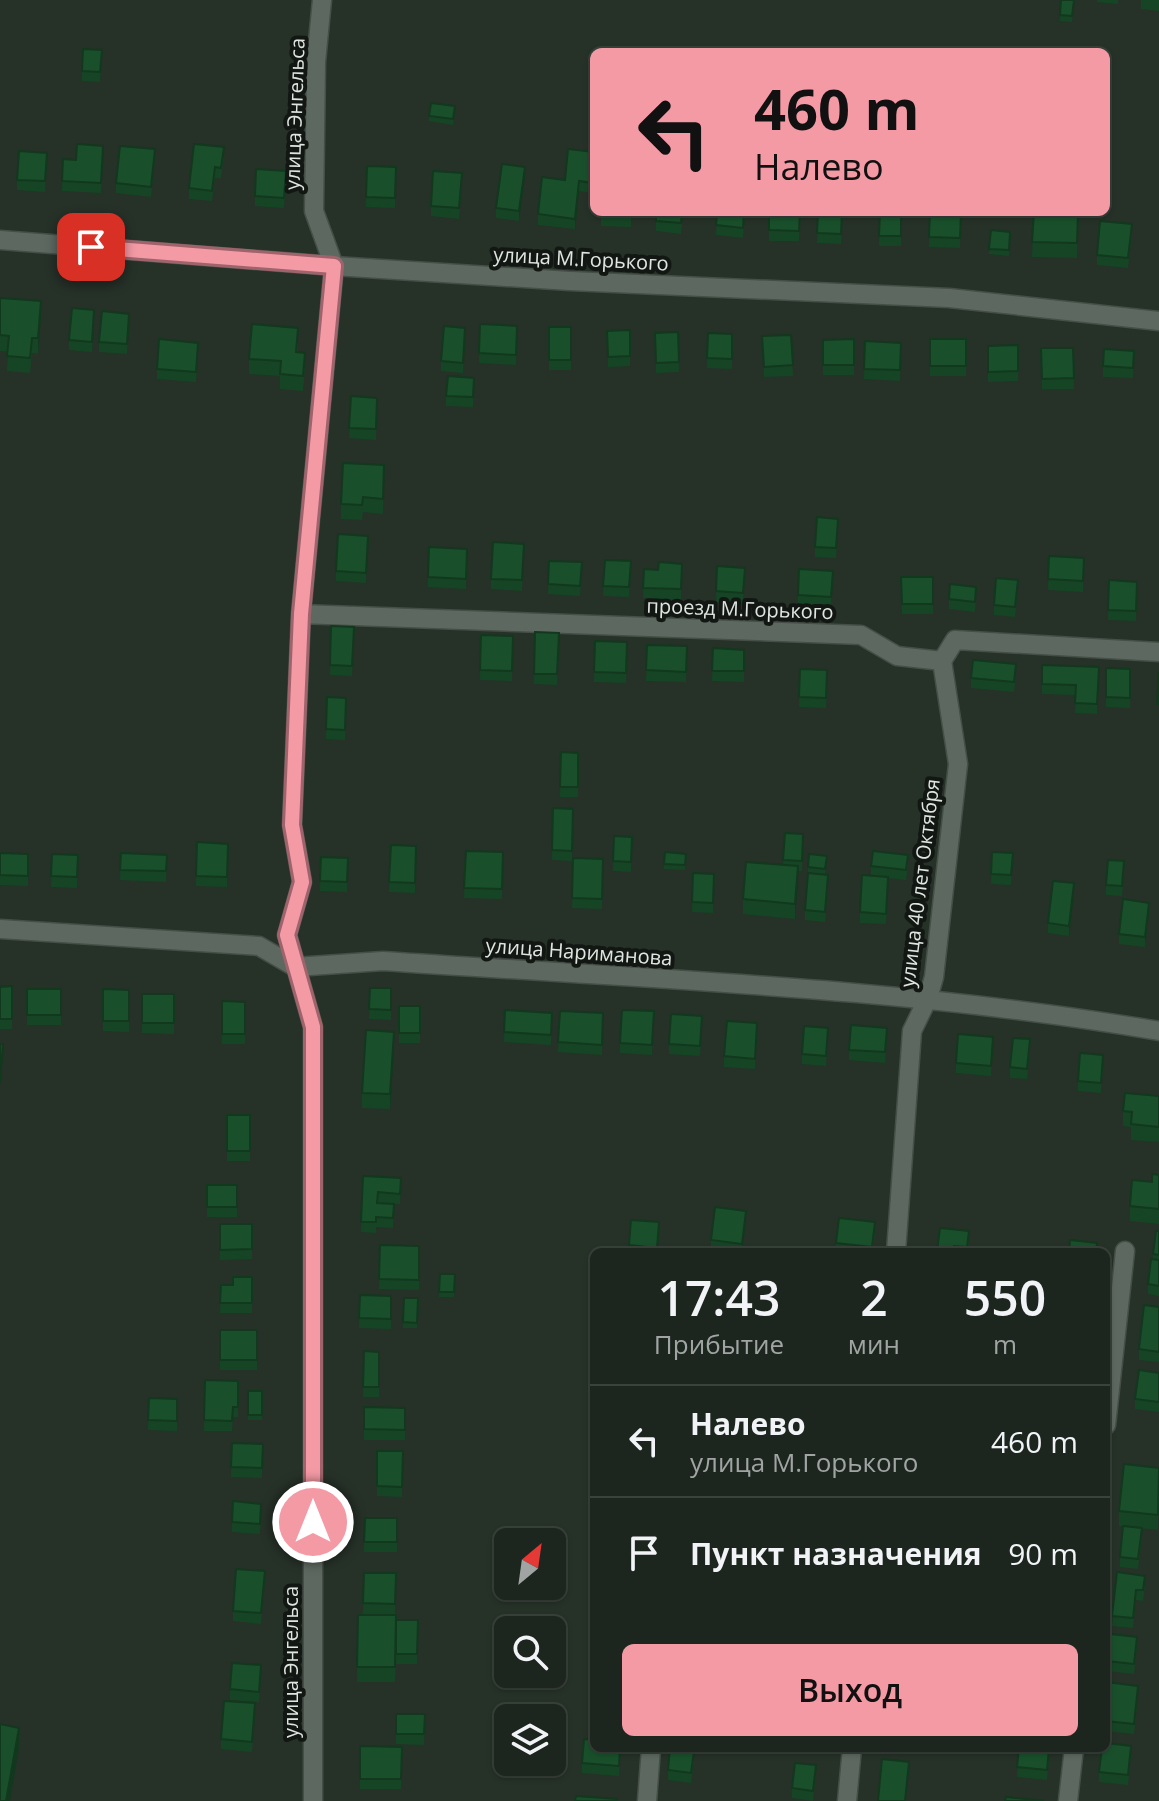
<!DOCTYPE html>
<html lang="ru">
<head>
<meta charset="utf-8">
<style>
	body { margin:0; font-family:"Open Sans",sans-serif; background:#252d27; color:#f1f3f6; height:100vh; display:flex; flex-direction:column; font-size:30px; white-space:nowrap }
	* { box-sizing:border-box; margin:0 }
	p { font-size:26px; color:#a0a5a4 }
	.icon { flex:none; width:44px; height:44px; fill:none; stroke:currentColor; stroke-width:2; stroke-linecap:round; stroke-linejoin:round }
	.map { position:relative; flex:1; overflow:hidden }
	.panel { position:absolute; left:590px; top:1248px; width:520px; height:504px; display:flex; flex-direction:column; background:#1c251e; border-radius:12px; box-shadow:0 2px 6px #0004,0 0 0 2px #3a423c }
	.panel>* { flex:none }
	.hud { position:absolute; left:590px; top:48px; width:520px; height:168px; border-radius:12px; box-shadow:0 2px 6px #0004,0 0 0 2px #3a423c; background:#f49aa5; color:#111; overflow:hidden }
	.needle { width:52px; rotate:29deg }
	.controls { position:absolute; left:494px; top:1528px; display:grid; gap:16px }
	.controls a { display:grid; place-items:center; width:72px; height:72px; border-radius:12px; background:#1c251e; box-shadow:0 2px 6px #0004,0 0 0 2px #3a423c; font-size:40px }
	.pin { position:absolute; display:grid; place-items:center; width:68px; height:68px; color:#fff; margin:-34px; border-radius:16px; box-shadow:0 4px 12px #0006 }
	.me { position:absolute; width:88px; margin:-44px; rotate:0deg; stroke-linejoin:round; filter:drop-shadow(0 0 6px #0008) }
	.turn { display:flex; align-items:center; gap:28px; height:168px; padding:0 32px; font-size:36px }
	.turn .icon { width:104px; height:104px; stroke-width:2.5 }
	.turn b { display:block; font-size:56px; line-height:68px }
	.eta { display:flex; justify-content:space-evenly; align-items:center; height:136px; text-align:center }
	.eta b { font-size:48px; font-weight:600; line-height:56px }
	.primary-button { display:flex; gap:16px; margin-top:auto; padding:16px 32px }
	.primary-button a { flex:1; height:92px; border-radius:12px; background:#f49aa5; color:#111; font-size:32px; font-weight:600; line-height:92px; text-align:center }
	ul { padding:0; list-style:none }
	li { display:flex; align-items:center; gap:24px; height:112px; padding:0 32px; border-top:2px solid #3a423c }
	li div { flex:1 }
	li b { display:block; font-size:30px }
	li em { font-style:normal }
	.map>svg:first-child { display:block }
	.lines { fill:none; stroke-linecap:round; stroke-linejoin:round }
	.minor-casing { stroke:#454e47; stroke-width:21 }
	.minor { stroke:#5d6960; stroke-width:18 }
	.wall { fill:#164525 }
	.shaded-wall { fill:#12381e }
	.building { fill:#19502b; stroke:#12381e; stroke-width:2 }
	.route-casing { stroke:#9f646b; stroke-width:20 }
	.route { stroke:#f49aa5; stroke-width:14 }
	.labels { text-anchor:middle; stroke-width:8; stroke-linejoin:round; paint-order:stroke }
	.street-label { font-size:20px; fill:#dfe6e0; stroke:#131714 }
</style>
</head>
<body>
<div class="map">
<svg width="1159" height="1801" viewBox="0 0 1159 1801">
	<rect width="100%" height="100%" fill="#263128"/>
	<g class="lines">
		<defs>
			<path id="minor" d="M0 240 334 266 570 281 949 298 1159 321
				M301 614 861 635 897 656 942 661 955 640 1159 652
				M0 929 259 946 295 967 383 961C642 979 903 987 1159 1031
				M896 1252 912 1031 928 998 934 977 958 764 942 661
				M1106 1425 1125 1251
				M313 1801V1027L287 935 302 882 292 825 301 614 334 266 314 211 316 62 322 0
				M647 1801 651 1748
				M847 1801 852 1748
				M1068 1801 1074 1748"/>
		</defs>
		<use href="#minor" class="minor-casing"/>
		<use href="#minor" class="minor"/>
	</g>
	<path class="wall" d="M1061 0H1074L1072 22 1060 21Z
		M1097 0H1118V4L1097 2Z
		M1141 0H1159V11L1141 9Z
		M102 50 100 82 82 81V71Z
		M455 111 453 125 429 121V116Z
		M594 152 593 193 579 191 575 229 538 225V214L565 180Z
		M47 153 45 192 17 190V180Z
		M103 156 101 193 62 191 63 159 76 160Z
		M224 157 221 178H215L212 201 189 199V188Z
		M155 159 151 197 116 193V183Z
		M367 166 396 167 395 208 366 207Z
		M525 177 519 221 496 218V208Z
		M286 181 284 208 255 206V196Z
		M462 184 459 219 431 216V206Z
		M601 212H631V227L601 226Z
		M656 212H683L681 234 656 231Z
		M717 212H745L743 238 716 235Z
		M769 212H800L799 241H769Z
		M818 212H843L841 244 817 243Z
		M880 212H901V246H879Z
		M930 212H961L960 248 929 247Z
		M1034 212H1078L1077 258 1032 257Z
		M991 230 1010 232 1009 256 989 254Z
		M1132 234 1128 268 1097 265V255Z
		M0 298 41 317 38 354 32 353 30 373 7 371 8 351H0Z
		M94 320 92 352 69 350V340Z
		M129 324 127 354 99 352V342Z
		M480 324 517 326 516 365 479 363Z
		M549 327H571V370H549Z
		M630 330V366L608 367 607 331Z
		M678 332 679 372 656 373 655 333Z
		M708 333 732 334V369L707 368Z
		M791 335 793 376 764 377 762 336Z
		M465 338 463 373 441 371V361Z
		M854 339V375H823V340Z
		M930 339H966V376H930Z
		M865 341 901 343 900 381 864 379Z
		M298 343V352L305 368 303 391 280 389V376L249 374V359Z
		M1018 345V381L988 382V346Z
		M1041 348H1073L1074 389H1042Z
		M1134 351 1133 378 1103 377V366Z
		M198 353 196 382 157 379V369Z
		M474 378 473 407 446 406V396Z
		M351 396 377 398 376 440 349 438Z
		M384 480 383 514 363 512 362 520 341 519V504Z
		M838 529 836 558 815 557V547Z
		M368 536 366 583 336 581V571Z
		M524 544 522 591 491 589V579Z
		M467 549 466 589 428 587V577Z
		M1049 556 1084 558 1083 592 1048 590Z
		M605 560 631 561 629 597 603 596Z
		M549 561 582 562 580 596 548 594Z
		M682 564 681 600 643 598 644 569 658 570Z
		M717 566 745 568 743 603 716 602Z
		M833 571 831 607 798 605V595Z
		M901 577H933V614H902Z
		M1109 580 1137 582 1136 621 1108 620Z
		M1018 590 1015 617 994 615V605Z
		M976 597 975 612 949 609V599Z
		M331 626 354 627 352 676 330 675Z
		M535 632 559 633 557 685 534 684Z
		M481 635 513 636 512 681 480 680Z
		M595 641 627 642 626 683 594 682Z
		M647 645 687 646 686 682 646 681Z
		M713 648 744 650V682L712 681Z
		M1042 665 1099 667 1097 714 1075 713 1076 695 1042 694Z
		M1106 668 1130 669V708L1106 707Z
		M800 669 827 670 826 708 799 707Z
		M1016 674 1014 692 971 688V678Z
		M327 697 346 698 345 740 326 739Z
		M561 752 578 753V797H560Z
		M553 808 573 809 572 861 552 860Z
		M785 833 803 834 802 871H798L795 919 743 914V899L783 865Z
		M614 836 632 837 631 872 613 871Z
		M197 842 228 844 227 887 196 886Z
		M391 845 416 846 415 893 389 892Z
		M466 851 503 852 502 899 464 898Z
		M992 852 1013 853 1011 885 991 884Z
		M0 853 28 854V886L0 885Z
		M121 853 167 855 166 882 120 880Z
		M52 854 78 855 77 888 51 887Z
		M686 854 685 870 664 869V864Z
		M321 857 348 858 347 892 320 891Z
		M573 858 603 859 602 909 572 908Z
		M827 861 825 875 808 872V867Z
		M908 865 906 880 888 878 886 924 860 923V912L871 876V866Z
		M1124 871 1122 896 1106 895V885Z
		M693 873 714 874 713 913 692 912Z
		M828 885 825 922 805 920V910Z
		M1074 893 1069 936 1048 933V923Z
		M1149 913 1145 947 1119 944V934Z
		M12 986V1029H0V987Z
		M370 988H391V1020L369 1019Z
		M27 989H61V1025H27Z
		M103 989 129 990V1032L103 1031Z
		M142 994H174V1034L142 1033Z
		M222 1001 245 1002V1044H222Z
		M399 1006H420V1043H399Z
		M505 1010 552 1023 551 1045 504 1042Z
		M560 1011 603 1013 602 1055 558 1052Z
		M654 1022 652 1055 620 1053V1043Z
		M702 1026 700 1056 669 1054V1044Z
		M757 1033 755 1069 724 1067V1056Z
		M828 1038 826 1066 802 1064V1054Z
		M887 1038 885 1063 849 1060V1050Z
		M394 1047 390 1109 362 1108V1093Z
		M993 1047 991 1076 956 1073V1063Z
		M1030 1049 1027 1079 1010 1078V1067Z
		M1103 1065 1101 1093 1078 1091V1081Z
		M1159 1096V1142L1131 1140V1127L1123 1126V1111Z
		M227 1115H250V1161H227Z
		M1159 1175V1224L1130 1221V1206Z
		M363 1176 401 1178 400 1204 378 1203 394 1204 393 1228 376 1227V1233L361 1232Z
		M207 1185H237V1217H207Z
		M631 1220 659 1233 657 1252H629Z
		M746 1221 742 1252 711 1250V1240Z
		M220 1224H252V1259L220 1260Z
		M1159 1231V1260L1153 1259V1254Z
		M875 1233 873 1252H836V1243Z
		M969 1242 968 1252H937Z
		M380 1245 419 1246V1290L379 1289Z
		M1159 1260V1296L1148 1294V1284Z
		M440 1274H455L454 1297H439Z
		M252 1277V1313H220L221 1285H233Z
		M360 1295 391 1296V1329L359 1328Z
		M404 1298H418L417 1328H403Z
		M1159 1307V1362L1139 1360V1349Z
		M220 1330H257V1370H220Z
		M364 1351 379 1352V1397H363Z
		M1159 1373V1412L1135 1409V1399Z
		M205 1380 238 1381V1417H233L232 1431H204Z
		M248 1391H262V1420H248Z
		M149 1398 177 1399V1431L148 1430Z
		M364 1407 405 1408V1440H364Z
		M232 1443 263 1444 262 1478 231 1477Z
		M377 1451H403L402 1497 377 1496Z
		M1159 1468 1158 1530 1119 1526V1511Z
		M261 1514 260 1534 232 1532V1522Z
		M365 1518H397V1552H364Z
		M1142 1538 1138 1569 1120 1567V1557Z
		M1117 1572 1145 1586 1143 1601 1136 1600 1133 1628 1112 1626Z
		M364 1573H396L395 1614H363Z
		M265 1581 261 1624 233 1621V1611Z
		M358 1615 396 1620H418L417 1664H396V1662L395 1682H357Z
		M1137 1647 1134 1674 1107 1671V1661Z
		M594 1670V1709L589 1708V1698Z
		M261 1675 259 1702 230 1700V1689Z
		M1106 1682 1138 1696 1134 1734 1106 1731Z
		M255 1714 252 1752 221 1749V1739Z
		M396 1714H425L424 1745 396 1744Z
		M360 1746 402 1747 401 1789H360Z
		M621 1748 619 1776 582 1773V1763Z
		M1019 1748H1050L1047 1780 1017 1777Z
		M1131 1756 1128 1785 1099 1782V1772Z
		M694 1761 691 1783 668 1780V1770Z
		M816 1775 813 1801 792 1798V1788Z"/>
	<path class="shaded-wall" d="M525 167V177L519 221V211Z
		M579 181V191L575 229V219Z
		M41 301V317L38 354V338Z
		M798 866V881L795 919V904Z
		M1074 883V893L1069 936V926Z
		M1149 903V913L1145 947V937Z
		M394 1032V1047L390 1109V1094Z
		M746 1211V1221L742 1252V1244Z
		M19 1728V1748L10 1801H6Z"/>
	<path class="building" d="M1061 0H1074L1072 16 1060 15Z
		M83 49 102 50 100 72 82 71Z
		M431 103 455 106 453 119 429 116Z
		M77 144 103 146 101 183 62 181 63 159 76 160Z
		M194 144 224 147 221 168 215 167 212 191 189 188Z
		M120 146 155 149 151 187 116 183Z
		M568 149 594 152 593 183 579 181 575 219 538 214 542 177 565 180Z
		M19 151 47 153 45 181 17 180Z
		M502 164 525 167 519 211 496 208Z
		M367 166 396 167 395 198 366 197Z
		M256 169 286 171 284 198 255 196Z
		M433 171 462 173 459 208 431 206Z
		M601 212H631V217L601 216Z
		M656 212H682L681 223 656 221Z
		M717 212H744L743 228 716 225Z
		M769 212H800L799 231 769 230Z
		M818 212H842L841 234 817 233Z
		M880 212H901V236H879Z
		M930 212H961L960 238 929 237Z
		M1034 212H1078L1077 243 1032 242Z
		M1100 221 1132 224 1128 258 1097 255Z
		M991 230 1010 232 1009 250 989 249Z
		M0 298 41 301 38 338H32L30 358 7 356 9 336 0 335Z
		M72 308 94 310 92 342 69 340Z
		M102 311 129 314 127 344 99 342Z
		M252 324 298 328 296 352 305 353 303 376 280 374 281 361 249 359Z
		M480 324 517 326 516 355 479 353Z
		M444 326 465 328 463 363 441 361Z
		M549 327H571V360H549Z
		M630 330V356L608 357 607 331Z
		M678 332 679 362 656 363 655 333Z
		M708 333 732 334V359L707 358Z
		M791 335 793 365 764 367 762 336Z
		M159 339 198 343 196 372 157 369Z
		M854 339V365H823V340Z
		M930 339H966V366H930Z
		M865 341 901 343 900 370 864 369Z
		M1018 345V371L988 372V346Z
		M1041 348H1073L1074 378 1042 379Z
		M1104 349 1134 351 1133 368 1103 366Z
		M448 376 474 378 473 397 446 396Z
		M351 396 377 398 376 429 349 428Z
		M343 463 384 465 383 499 363 497 362 505 341 504Z
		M817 517 838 519 836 548 815 547Z
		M338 534 368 536 366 573 336 571Z
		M493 542 524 544 522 580 491 579Z
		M429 547 467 549 466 579 428 577Z
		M1049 556 1084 558 1083 581 1048 579Z
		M605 560 631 561 629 587 603 586Z
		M549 561 582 562 580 586 548 584Z
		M659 562 682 564 681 589 643 588 644 569 658 570Z
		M717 566 745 568 743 593 716 591Z
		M799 569 833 571 831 597 798 595Z
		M901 577H933V604H902Z
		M996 578 1018 580 1015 607 994 605Z
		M1109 580 1137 582 1136 611 1108 610Z
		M950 584 976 587 975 602 949 599Z
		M331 626 354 627 352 666 330 665Z
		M535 632 559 633 557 674H534Z
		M481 635 513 636 512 671 480 670Z
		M595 641 627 642 626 673 594 672Z
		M647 645 687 646 686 672 646 670Z
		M713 648 744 650V671H712Z
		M973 660 1016 664 1014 682 971 678Z
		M1042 665 1099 667 1097 704 1075 703 1076 685 1042 684Z
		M1106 668 1130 669V698L1106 697Z
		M800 669 827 670 826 698 799 697Z
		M1159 672V704H1157Z
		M327 697 346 698 345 730 326 729Z
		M561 752 578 753V787H560Z
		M553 808 573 809 572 851 552 850Z
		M785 833 803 834 802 861 783 860Z
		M614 836 632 837 631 862 613 861Z
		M197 842 228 844 227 877 196 876Z
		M391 845 416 846 415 883 389 882Z
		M466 851 503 852 502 889 464 888Z
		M873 851 908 855 906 870 871 866Z
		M665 852 686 854 685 865 664 864Z
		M992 852 1013 853 1011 875 991 874Z
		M0 853 28 854V876L0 875Z
		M121 853 167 855 166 871 120 870Z
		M52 854 78 855 77 877 51 876Z
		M809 854 827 856 825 869 808 867Z
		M321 857 348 858 347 882 320 881Z
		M573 858 603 859 602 899 572 898Z
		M1108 860 1124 861 1122 886 1106 885Z
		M746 862 798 866 795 904 743 899Z
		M693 873 714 874 713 903 692 902Z
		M808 873 828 875 825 912 805 910Z
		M862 875 888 877 886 914 860 912Z
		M1053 881 1074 883 1069 926 1048 923Z
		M1123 899 1149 903 1145 937 1119 934Z
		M12 986V1019H0V987Z
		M370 988H391V1010L369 1009Z
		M27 989H61V1015H27Z
		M103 989 129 990V1021H103Z
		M142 994H174V1023H142Z
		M222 1001 245 1002V1034H222Z
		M399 1006H420V1033H399Z
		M505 1010 552 1013 551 1035 504 1032Z
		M622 1010 654 1011 652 1045 620 1043Z
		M560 1011 603 1013 602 1045 558 1042Z
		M671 1014 702 1016 700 1046 669 1044Z
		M727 1021 757 1023 755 1059 724 1056Z
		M851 1025 887 1028 885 1052 849 1050Z
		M804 1026 828 1028 826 1056 802 1054Z
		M366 1030 394 1032 390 1094 362 1093Z
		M958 1034 993 1037 991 1066 956 1063Z
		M1013 1038 1030 1039 1027 1069 1010 1067Z
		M0 1044H3L0 1083Z
		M1080 1053 1103 1055 1101 1083 1078 1081Z
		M1125 1093 1159 1096V1127L1131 1124 1132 1112 1123 1111Z
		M227 1115H250V1151H227Z
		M1152 1174 1159 1175V1209L1130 1206 1132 1180 1152 1182Z
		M363 1176 401 1178 400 1194 378 1192 377 1203 394 1204 393 1218 376 1217V1222H361Z
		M207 1185H237V1207H207Z
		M715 1207 746 1211 742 1244 711 1240Z
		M839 1218 875 1222 872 1247 836 1243Z
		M631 1220 659 1222 657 1248 629 1245Z
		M220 1224H252V1249L220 1250Z
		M940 1228 969 1231 967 1247 954 1246V1252H937Z
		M1156 1231H1159V1255L1153 1254Z
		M1070 1240 1097 1243 1096 1252H1069Z
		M380 1245 419 1246V1280L379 1279Z
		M1151 1259 1159 1260V1286L1148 1284Z
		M440 1274H455L454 1292H439Z
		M233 1277H252V1303H220L221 1285H233Z
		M360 1295 391 1296V1319L359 1318Z
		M404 1298H418L417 1323 403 1322Z
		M1144 1305 1159 1307V1352L1139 1349Z
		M220 1330H257V1360H220Z
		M364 1351 379 1352V1387H363Z
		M1139 1370 1159 1373V1402L1135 1399Z
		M205 1380 238 1381V1407H233L232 1421 204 1420Z
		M248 1391H262V1415H248Z
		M149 1398 177 1399V1421L148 1420Z
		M364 1407 405 1408V1430L364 1429Z
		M232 1443 263 1444 262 1468 231 1467Z
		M377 1451H403L402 1487 377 1486Z
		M1124 1464 1159 1468 1158 1515 1119 1511Z
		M233 1501 261 1504 260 1524 232 1522Z
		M365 1518H397V1542H364Z
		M1123 1526 1142 1528 1138 1559 1120 1557Z
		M236 1569 265 1571 261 1613 233 1611Z
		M1117 1572 1145 1576 1143 1590H1136L1133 1618 1112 1616Z
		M364 1573H396L395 1604 363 1603Z
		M358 1615H396L395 1667H357Z
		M396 1620H418L417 1654H396Z
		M1110 1634 1137 1637 1134 1664 1107 1661Z
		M232 1663 261 1665 259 1692 230 1689Z
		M591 1670H594V1699L589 1698Z
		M1106 1682 1138 1686 1134 1724 1106 1721Z
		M224 1701 255 1703 252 1742 221 1739Z
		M396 1714H425L424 1734H396Z
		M0 1724 19 1728 6 1801H0Z
		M584 1739 594 1740V1748H620L619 1766 582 1763Z
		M1106 1743 1131 1746 1128 1775 1099 1772 1102 1748H1106Z
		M360 1746 402 1747 401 1779H360Z
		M670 1748 694 1751 691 1773 668 1770Z
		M1019 1748H1049L1047 1770 1017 1767Z
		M882 1759 909 1762 905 1801H878Z
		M795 1763 816 1765 813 1791 792 1788Z
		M576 1796 617 1799V1801H575Z
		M1006 1797 1044 1801H1005Z"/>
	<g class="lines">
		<defs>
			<path id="route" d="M91 247 334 266 301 614 292 825 302 882 287 935 313 1027V1522"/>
		</defs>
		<use href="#route" class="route-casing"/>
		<use href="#route" class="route"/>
	</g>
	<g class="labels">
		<g class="street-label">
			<text transform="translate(295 114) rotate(-88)" y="7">улица Энгельса</text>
			<text transform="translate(581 259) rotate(3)" y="7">улица М.Горького</text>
			<text transform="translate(740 609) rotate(2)" y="7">проезд М.Горького</text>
			<text transform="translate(920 883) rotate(-83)" y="7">улица 40 лет Октября</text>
			<text transform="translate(579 952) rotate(4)" y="7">улица Нариманова</text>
			<text transform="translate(291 1662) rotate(-90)" y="7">улица Энгельса</text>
		</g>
	</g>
</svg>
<div class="controls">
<a><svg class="needle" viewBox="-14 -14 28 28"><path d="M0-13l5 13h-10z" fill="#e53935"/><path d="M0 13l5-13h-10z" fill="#a0a5a4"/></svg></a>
<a><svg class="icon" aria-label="search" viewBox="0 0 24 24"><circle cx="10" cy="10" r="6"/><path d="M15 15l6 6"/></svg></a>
<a><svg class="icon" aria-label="layers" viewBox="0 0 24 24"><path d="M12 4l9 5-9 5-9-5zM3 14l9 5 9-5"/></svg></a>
</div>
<div class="pin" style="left:91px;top:247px;background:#d93025"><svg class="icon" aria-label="arrive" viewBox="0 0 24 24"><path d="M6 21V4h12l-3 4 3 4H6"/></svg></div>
<svg class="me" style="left:313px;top:1522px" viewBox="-20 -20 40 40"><circle r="17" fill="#f49aa5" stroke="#fff" stroke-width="3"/><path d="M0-11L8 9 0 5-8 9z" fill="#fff"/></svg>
<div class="hud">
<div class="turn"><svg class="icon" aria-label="left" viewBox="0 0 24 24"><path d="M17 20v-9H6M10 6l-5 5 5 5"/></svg><div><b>460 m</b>Налево</div></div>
</div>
<section class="panel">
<div class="eta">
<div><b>17:43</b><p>Прибытие</p></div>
<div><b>2</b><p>мин</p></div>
<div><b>550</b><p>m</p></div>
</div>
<ul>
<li><svg class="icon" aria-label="left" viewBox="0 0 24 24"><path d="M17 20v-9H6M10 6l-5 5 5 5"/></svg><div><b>Налево</b><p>улица М.Горького</p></div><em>460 m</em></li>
<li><svg class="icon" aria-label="arrive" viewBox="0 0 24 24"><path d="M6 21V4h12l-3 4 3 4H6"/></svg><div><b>Пункт назначения</b></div><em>90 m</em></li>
</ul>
<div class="primary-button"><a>Выход</a></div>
</section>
</div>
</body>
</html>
